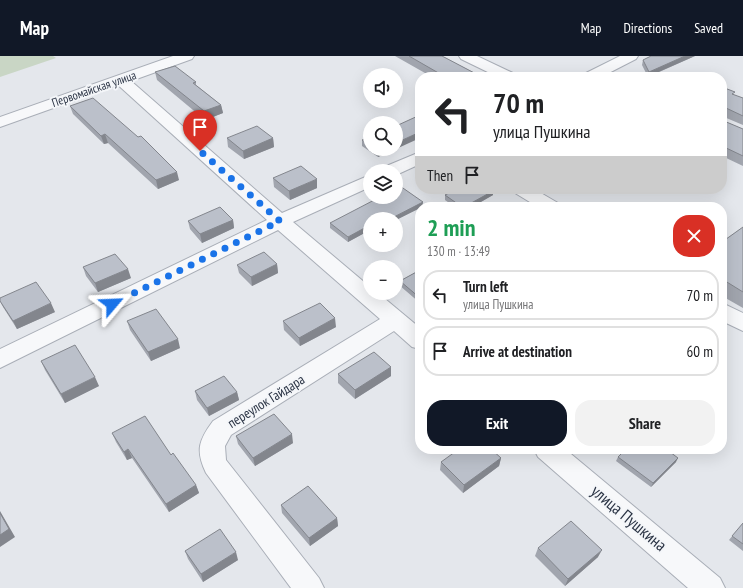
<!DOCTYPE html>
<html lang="en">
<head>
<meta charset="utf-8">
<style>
	body { margin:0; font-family:"PT Sans Narrow",sans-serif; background:#f2f2f2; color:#202124; height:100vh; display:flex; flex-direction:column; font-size:15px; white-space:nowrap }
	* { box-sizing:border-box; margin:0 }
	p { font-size:13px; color:#757577 }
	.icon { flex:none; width:22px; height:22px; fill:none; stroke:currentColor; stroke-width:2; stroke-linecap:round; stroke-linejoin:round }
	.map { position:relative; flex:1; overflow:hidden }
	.side { position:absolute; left:415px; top:146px; width:312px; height:252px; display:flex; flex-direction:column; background:#fff; border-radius:16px; box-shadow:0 4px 16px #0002 }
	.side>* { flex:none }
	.hud { position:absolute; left:415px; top:16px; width:312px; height:122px; border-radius:16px; box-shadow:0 4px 16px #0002; background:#fff; color:#202124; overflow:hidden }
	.tools { position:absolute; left:363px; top:12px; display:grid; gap:8px }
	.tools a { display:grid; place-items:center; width:40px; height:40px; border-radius:50%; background:#fff; box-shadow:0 4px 16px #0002; font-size:20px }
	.pin { position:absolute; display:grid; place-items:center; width:34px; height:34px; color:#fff; margin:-41px -17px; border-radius:50% 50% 50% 0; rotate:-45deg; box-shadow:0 0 4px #0007 }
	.pin .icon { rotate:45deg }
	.me { position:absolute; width:44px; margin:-22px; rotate:64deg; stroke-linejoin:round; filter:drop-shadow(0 0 3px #0008) }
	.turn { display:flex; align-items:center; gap:14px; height:84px; padding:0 12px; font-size:18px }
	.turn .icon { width:52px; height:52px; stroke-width:2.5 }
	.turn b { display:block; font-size:28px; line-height:34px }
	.then { display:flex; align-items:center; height:38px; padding:0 12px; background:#0003; gap:8px; font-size:15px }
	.round { display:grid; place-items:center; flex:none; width:42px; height:42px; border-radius:16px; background:#f2f2f2 }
	.head { display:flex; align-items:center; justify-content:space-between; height:68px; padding:0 12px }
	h1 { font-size:24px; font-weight:700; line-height:30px; color:#1e9e55 }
	.action { display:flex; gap:8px; margin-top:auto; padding:8px 12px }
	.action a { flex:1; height:46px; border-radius:16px; background:#111827; color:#fff; font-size:16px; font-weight:700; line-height:46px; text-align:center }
	.action a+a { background:#f2f2f2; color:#202124 }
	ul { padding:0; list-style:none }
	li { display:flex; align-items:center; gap:12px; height:50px; margin:0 8px 6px; padding:0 4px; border:2px solid #e0e0e0; border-radius:16px }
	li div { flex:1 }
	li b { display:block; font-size:15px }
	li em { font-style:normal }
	header { display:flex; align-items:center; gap:24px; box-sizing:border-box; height:56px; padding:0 20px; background:#111827; color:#fff }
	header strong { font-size:19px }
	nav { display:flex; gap:22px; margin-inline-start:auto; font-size:14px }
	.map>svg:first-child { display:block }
	.green { fill:#c9d6c5 }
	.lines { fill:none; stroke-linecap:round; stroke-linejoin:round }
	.minor-casing { stroke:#a9aeb7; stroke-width:2 }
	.minor { fill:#f7f8fa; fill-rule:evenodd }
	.wall { fill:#a1a5ae }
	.shaded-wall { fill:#83868d }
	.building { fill:#bbc0ca; stroke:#83868d }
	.route { stroke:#1a73e8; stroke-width:7; stroke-dasharray:0 12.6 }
	.labels { text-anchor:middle; stroke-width:4; stroke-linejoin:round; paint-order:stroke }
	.far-street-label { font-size:12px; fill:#2b3445; stroke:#f4f6f9 }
	.street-label { font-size:14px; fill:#2b3445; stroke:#f4f6f9 }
	.near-street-label { font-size:17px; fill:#2b3445; stroke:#f4f6f9 }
</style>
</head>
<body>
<header>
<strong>Map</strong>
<nav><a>Map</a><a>Directions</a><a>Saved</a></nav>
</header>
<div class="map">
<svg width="743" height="532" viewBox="0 0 743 532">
	<rect width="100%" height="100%" fill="#e4e7ec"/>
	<path class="green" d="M0 0H53L56 2 0 21Z"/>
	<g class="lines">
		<defs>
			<path id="minor" d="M173 0H194L192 3 131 25 282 157 370 119V131L293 166 370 231V237H378L420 272V293L412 291 394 275 231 379 225 390 226 404 319 522 324 532H291L206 417C195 394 199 384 213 365L380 263 278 174 0 312V293L267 164 118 29 0 71V61Z
				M459 0H477L515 18 517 21H498L461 3Z
				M620 0H638L636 3 601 21H582L584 18Z
				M420 96V108L396 119V115H381L384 111Z
				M512 133H534L558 147 560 151H538L515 137Z
				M722 247 743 257V275L722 265Z
				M534 393H565L720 522 725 532H688L538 401Z"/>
		</defs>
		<use href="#minor" class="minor-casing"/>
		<use href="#minor" class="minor"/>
	</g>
	<path class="wall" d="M395 0H442L482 21H432Z
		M695 0 648 21 642 9 643 4Z
		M155 16 196 26V29L221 49 223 57 205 64 157 24Z
		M722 31 734 39 743 42V69L724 61V65L743 73V110L722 100Z
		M70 50 179 124 158 133 108 87 104 88 73 58Z
		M370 81V93H396L378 101 362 90V84Z
		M227 82H273L274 91 244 103 228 91Z
		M273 122 317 132 290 144 274 131Z
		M493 135V139L472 151H455L445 144V139Z
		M423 146 422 151H420V152L396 164V163H370V174L348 186 330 172V167Z
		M233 164 234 172 202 187 190 173 188 165Z
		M743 171V252L722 240V186Z
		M277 208 278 217 252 230 239 217 237 209Z
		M83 211 131 222 98 236 86 220Z
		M420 214V247L399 229 400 225Z
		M0 245 55 256 17 273 3 251Z
		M127 265 180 292 151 305 130 274Z
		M283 265 336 271 300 290 284 274Z
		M41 305 99 330 65 347 45 314Z
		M391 311V320L355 343 338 327V318Z
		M195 335 237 336 239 344 209 360 197 344Z
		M112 377 196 429 199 437 169 456 132 402 127 404 116 386Z
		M236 380 293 387 255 410 238 388Z
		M618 401 676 406 651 431 616 405Z
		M501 402 499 410 463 437 440 414 441 406Z
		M281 449 337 462 338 470 310 490 282 457Z
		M743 467V495L729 484Z
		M538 492 598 501 565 530 535 500Z
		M185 495 238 504 203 526 188 503Z"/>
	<path class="shaded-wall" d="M685 0H695L647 21 649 16Z
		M221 49 223 57 205 64 204 55Z
		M420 76V82L396 93V87Z
		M105 78 108 87 104 88 101 80Z
		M273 82 274 91 244 103 243 95Z
		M382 93H396L378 101V95Z
		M177 116 179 124 158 133 156 124Z
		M317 123V132L290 144 289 135Z
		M493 135V139L472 151H464Z
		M423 146 422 151H420V152L396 164V163H392V162Z
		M389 159V163H382Z
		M233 164 234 172 202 187 200 178Z
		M370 169V174L348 186V181Z
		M277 208 278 217 252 230 251 221Z
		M128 213 131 222 98 236 95 227Z
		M51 247 55 256 17 273 13 265Z
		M335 262 336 271 300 290 299 282Z
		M178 283 180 292 151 305 148 296Z
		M391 311V320L355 343V334Z
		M95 321 99 330 65 347 61 338Z
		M237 336 239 344 209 360 207 352Z
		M292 378 293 387 255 410 253 402Z
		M128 393 132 402 127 404 124 396Z
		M501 402 499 410 463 437 464 429Z
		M678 402 676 406 651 431 653 427Z
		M196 429 199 437 169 456 166 448Z
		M0 455 15 481 0 491Z
		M337 462 338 470 310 490 309 482Z
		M602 494 598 501 565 530 568 523Z
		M236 496 238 504 203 526 201 518Z"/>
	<path class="building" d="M409 0H442L482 21H438L442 19Z
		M651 0H685L649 16 643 4Z
		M175 10 196 26 193 27 221 49 204 55 155 16Z
		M722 31 735 36 732 38 743 42V60L726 52 724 54V65L743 73V100L722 90Z
		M93 42 138 81 141 80 177 116 156 124 105 78 101 80 70 50Z
		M420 59V76L396 87V70Z
		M257 70 273 82 243 95 227 82Z
		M370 81V89L362 84Z
		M376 93H382L378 95Z
		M301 110 317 123 289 135 273 122Z
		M400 130 423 146 392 162 389 159 382 163H370V169L348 181 330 167 380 141H396V133Z
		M457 133H490L493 135 464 151H462L445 139Z
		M220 151 233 164 200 178 188 165Z
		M743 171V236L722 223V186Z
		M264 196 277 208 251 221 237 209Z
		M115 198 128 213 95 227 83 211Z
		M420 214V242L400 225Z
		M36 226 51 247 13 265 0 245V242Z
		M320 247 335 262 299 282 283 265Z
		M156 253 178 283 148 296 127 265Z
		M75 289 95 321 61 338 41 305Z
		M374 296 391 311 355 334 338 318Z
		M224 320 237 336 207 352 195 335Z
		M274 358 292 378 253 402 236 380Z
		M145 360 171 399 173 397 196 429 166 448 128 393 124 396 112 377Z
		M459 393H491L501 402 464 429 441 406Z
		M626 393H666L678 402 653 427 618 401Z
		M308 430 337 462 309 482 281 449Z
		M0 457 9 473 0 479Z
		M571 465 602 494 568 523 538 492Z
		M743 467V488L732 480Z
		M220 473 236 496 201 518 185 495Z"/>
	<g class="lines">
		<path class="route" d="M112 248 280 165 200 95"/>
	</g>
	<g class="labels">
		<g class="far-street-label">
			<text transform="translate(94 33) rotate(-19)" y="4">Первомайская улица</text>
		</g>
		<g class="street-label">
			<text transform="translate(266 345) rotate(-32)" y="5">переулок Гайдара</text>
		</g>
		<g class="near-street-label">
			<text transform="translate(629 462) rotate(40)" y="6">улица Пушкина</text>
		</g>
	</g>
</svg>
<div class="tools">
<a><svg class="icon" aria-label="sound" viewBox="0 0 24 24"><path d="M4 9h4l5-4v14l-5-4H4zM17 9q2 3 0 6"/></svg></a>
<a><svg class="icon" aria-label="search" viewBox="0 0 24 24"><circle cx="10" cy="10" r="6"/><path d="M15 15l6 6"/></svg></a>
<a><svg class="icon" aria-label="layers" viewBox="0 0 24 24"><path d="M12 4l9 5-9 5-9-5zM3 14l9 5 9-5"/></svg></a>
<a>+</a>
<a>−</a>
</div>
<div class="pin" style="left:200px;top:95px;background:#d93025"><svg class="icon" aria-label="arrive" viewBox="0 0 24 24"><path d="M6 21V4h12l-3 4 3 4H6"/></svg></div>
<svg class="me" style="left:112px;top:248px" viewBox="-20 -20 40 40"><path d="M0-17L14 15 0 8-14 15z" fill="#1a73e8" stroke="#fff" stroke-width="4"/></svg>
<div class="hud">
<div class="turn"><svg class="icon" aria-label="left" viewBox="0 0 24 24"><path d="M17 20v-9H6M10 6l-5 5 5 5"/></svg><div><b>70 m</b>улица Пушкина</div></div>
<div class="then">Then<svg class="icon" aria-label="arrive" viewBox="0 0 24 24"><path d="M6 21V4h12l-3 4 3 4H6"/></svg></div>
</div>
<section class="side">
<div class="head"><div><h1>2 min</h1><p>130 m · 13:49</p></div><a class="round" style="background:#d93025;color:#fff"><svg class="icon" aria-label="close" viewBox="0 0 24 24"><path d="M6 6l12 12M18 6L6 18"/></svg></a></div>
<ul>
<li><svg class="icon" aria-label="left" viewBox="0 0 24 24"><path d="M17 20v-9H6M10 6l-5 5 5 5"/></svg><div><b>Turn left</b><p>улица Пушкина</p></div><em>70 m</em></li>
<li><svg class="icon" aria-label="arrive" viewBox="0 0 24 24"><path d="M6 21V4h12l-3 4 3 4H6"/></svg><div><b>Arrive at destination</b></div><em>60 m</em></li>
</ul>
<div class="action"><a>Exit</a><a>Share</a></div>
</section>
</div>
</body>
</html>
